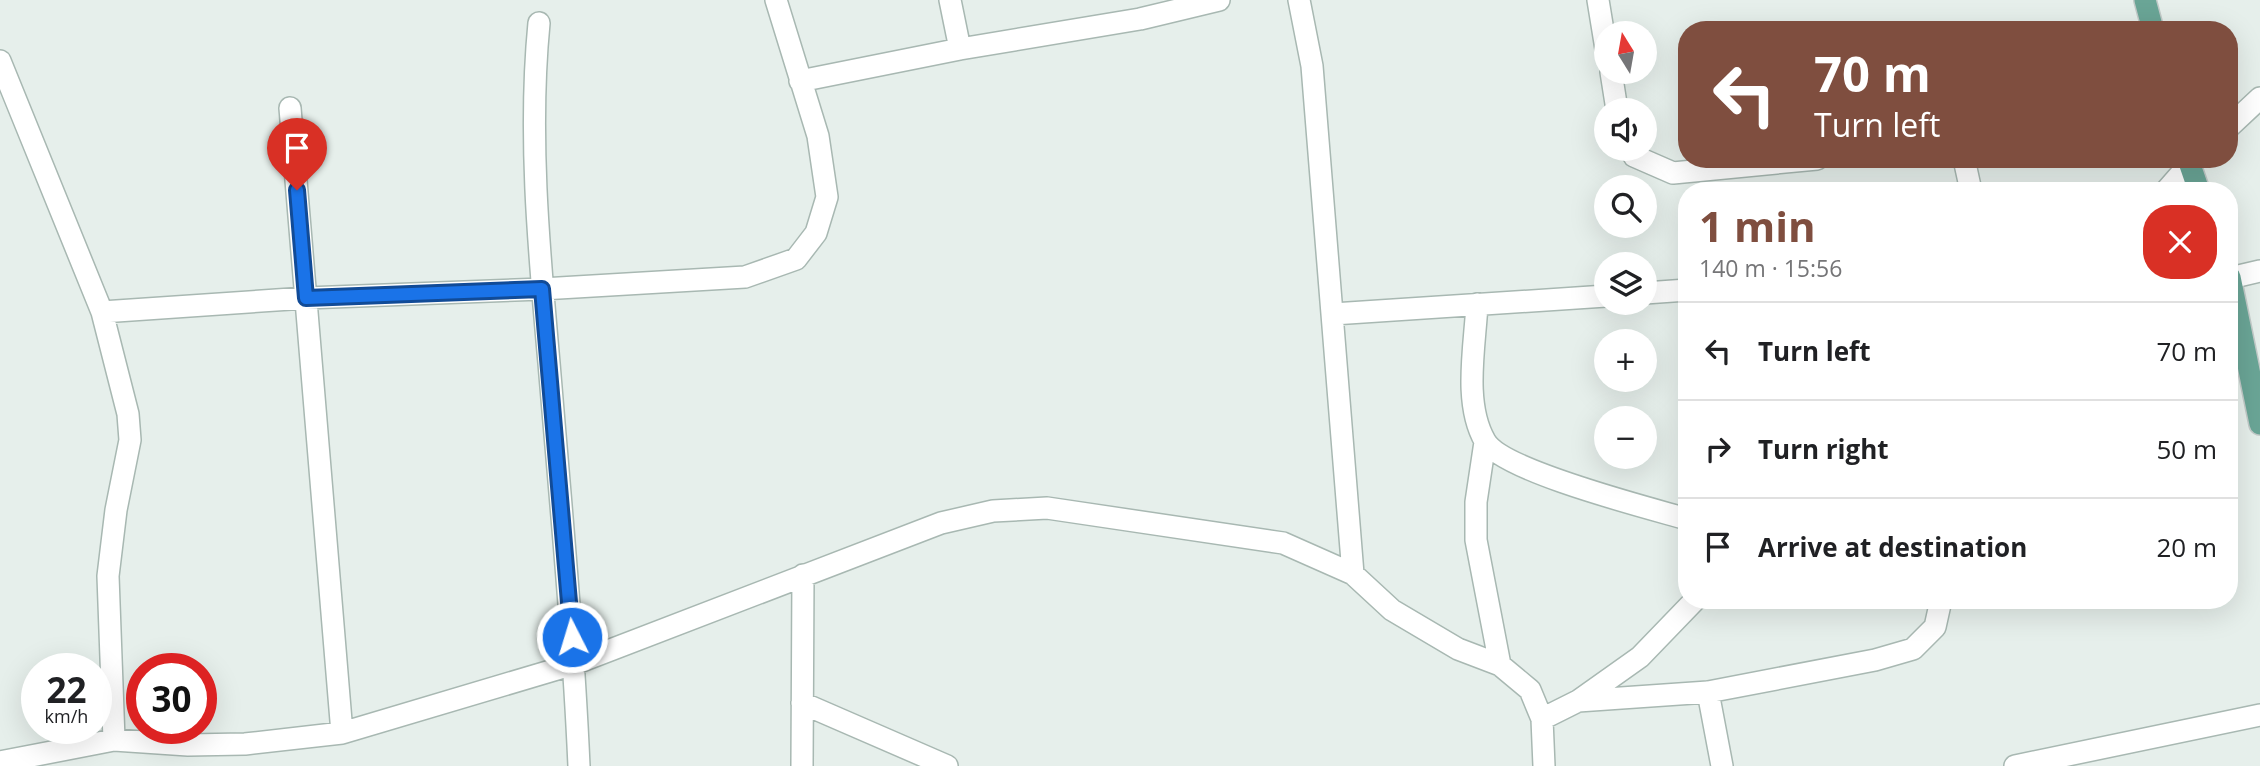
<!DOCTYPE html>
<html lang="en">
<head>
<meta charset="utf-8">
<style>
	body { margin:0; font-family:"Open Sans",sans-serif; background:#f2f2f2; color:#202124; height:100vh; display:flex; flex-direction:column; font-size:26px; white-space:nowrap }
	* { box-sizing:border-box; margin:0 }
	p { font-size:23px; color:#757577 }
	.icon { flex:none; width:38px; height:38px; fill:none; stroke:currentColor; stroke-width:2; stroke-linecap:round; stroke-linejoin:round }
	.map { position:relative; flex:1; overflow:hidden }
	.sheet { position:absolute; left:1678px; top:182px; width:560px; height:427px; display:flex; flex-direction:column; background:#fff; border-radius:28px; box-shadow:0 7px 28px #0002 }
	.sheet>* { flex:none }
	.hud { position:absolute; left:1678px; top:21px; width:560px; height:147px; border-radius:28px; box-shadow:0 7px 28px #0002; background:#7f4e3f; color:#fff; overflow:hidden }
	.needle { width:46px; rotate:349deg }
	.tools { position:absolute; left:1594px; top:21px; display:grid; gap:14px }
	.tools a { display:grid; place-items:center; width:63px; height:63px; border-radius:50%; background:#fff; box-shadow:0 7px 28px #0002; font-size:35px }
	.speed { position:absolute; left:21px; top:653px; display:flex; gap:14px; font-size:35px; font-weight:700; text-align:center }
	.speed>* { display:grid; place-content:center; width:91px; height:91px; border-radius:50%; background:#fff; box-shadow:0 7px 28px #0002; line-height:1 }
	.speed small { font-size:18px; font-weight:400 }
	.speed .limit { border:10px solid #d22; background:#fff; color:#111 }
	.pin { position:absolute; display:grid; place-items:center; width:60px; height:60px; color:#fff; margin:-72px -30px; border-radius:50% 50% 50% 0; rotate:-45deg; box-shadow:0 0 7px #0007 }
	.pin .icon { rotate:45deg }
	.me { position:absolute; width:77px; margin:-38px; rotate:355deg; stroke-linejoin:round; filter:drop-shadow(0 0 5px #0008) }
	.turn { display:flex; align-items:center; gap:24px; height:147px; padding:0 21px; font-size:32px }
	.turn .icon { width:91px; height:91px; stroke-width:2.5 }
	.turn b { display:block; font-size:49px; line-height:60px }
	.round { display:grid; place-items:center; flex:none; width:74px; height:74px; border-radius:28px; background:#f2f2f2 }
	.overview { display:flex; align-items:center; justify-content:space-between; height:119px; padding:0 21px }
	h1 { font-size:42px; font-weight:700; line-height:52px; color:#7f4e3f }
	ul { padding:0; list-style:none }
	li { display:flex; align-items:center; gap:21px; height:98px; padding:0 21px; border-top:2px solid #e0e0e0 }
	li div { flex:1 }
	li b { display:block; font-size:26px }
	li em { font-style:normal }
	.map>svg:first-child { display:block }
	.lines { fill:none; stroke-linecap:round; stroke-linejoin:round }
	.minor-casing { stroke:#a8b8b2; stroke-width:24 }
	.major-casing { stroke:#c2cac8; stroke-width:24 }
	.minor { stroke:#fff; stroke-width:21 }
	.major { stroke:#6aa596; stroke-width:21 }
	.route-casing { stroke:#114b97; stroke-width:18 }
	.route { stroke:#1a73e8; stroke-width:12 }
</style>
</head>
<body>
<div class="map">
<svg width="2260" height="766" viewBox="0 0 2260 766">
	<rect width="100%" height="100%" fill="#e6efeb"/>
	<g class="lines">
		<defs>
			<path id="minor" d="M950 0 960 49
				M1299 0 1312 66 1353 574
				M1598 0 1606 49
				M539 23C528 135 539 251 549 363 560 497 573 631 579 766
				M0 61 102 312 128 414 130 440 116 510 108 576 114 740
				M1611 72 1617 110
				M800 81 960 49 1140 19 1219 0
				M290 108 342 733
				M2230 126 2260 98
				M1631 149 1634 156 1673 173 1817 159
				M1964 159 1971 191
				M2166 191 2194 159
				M2230 278 2260 271
				M1645 293 1687 290
				M1477 304C1475 346 1463 403 1485 441 1502 471 1649 508 1687 519
				M102 312 306 298 542 289 745 277 796 259 816 233 827 197 818 136 776 0
				M1333 314 1606 296
				M1485 442 1476 502V540L1500 665
				M1708 692 1722 766
				M1578 701 1708 692 1875 660 1913 649 1935 627 1941 600
				M802 703 947 766
				M1542 719 1578 701 1640 657 1695 600
				M0 762 114 740 188 745 245 744 342 733 574 664 941 523 993 511 1047 508 1283 543 1353 574 1392 610 1458 649 1500 665 1530 690 1542 719 1544 766
				M802 766 803 575
				M2015 766 2260 715"/>
			<path id="major" d="M2145 0 2153 30
				M2188 159 2199 191
				M2230 277 2260 424"/>
		</defs>
		<use href="#minor" class="minor-casing"/>
		<use href="#major" class="major-casing"/>
		<use href="#minor" class="minor"/>
		<use href="#major" class="major"/>
	</g>
	<g class="lines">
		<defs>
			<path id="route" d="M297 190 306 298 542 289 572 637"/>
		</defs>
		<use href="#route" class="route-casing"/>
		<use href="#route" class="route"/>
	</g>
</svg>
<div class="tools">
<a><svg class="needle" viewBox="-14 -14 28 28"><path d="M0-13l5 13h-10z" fill="#e53935"/><path d="M0 13l5-13h-10z" fill="#757577"/></svg></a>
<a><svg class="icon" aria-label="sound" viewBox="0 0 24 24"><path d="M4 9h4l5-4v14l-5-4H4zM17 9q2 3 0 6"/></svg></a>
<a><svg class="icon" aria-label="search" viewBox="0 0 24 24"><circle cx="10" cy="10" r="6"/><path d="M15 15l6 6"/></svg></a>
<a><svg class="icon" aria-label="layers" viewBox="0 0 24 24"><path d="M12 4l9 5-9 5-9-5zM3 14l9 5 9-5"/></svg></a>
<a>+</a>
<a>−</a>
</div>
<div class="speed"><div>22<small>km/h</small></div><div class="limit">30</div></div>
<div class="pin" style="left:297px;top:190px;background:#d93025"><svg class="icon" aria-label="arrive" viewBox="0 0 24 24"><path d="M6 21V4h12l-3 4 3 4H6"/></svg></div>
<svg class="me" style="left:572px;top:637px" viewBox="-20 -20 40 40"><circle r="17" fill="#1a73e8" stroke="#fff" stroke-width="3"/><path d="M0-11L8 9 0 5-8 9z" fill="#fff"/></svg>
<div class="hud">
<div class="turn"><svg class="icon" aria-label="left" viewBox="0 0 24 24"><path d="M17 20v-9H6M10 6l-5 5 5 5"/></svg><div><b>70 m</b>Turn left</div></div>
</div>
<section class="sheet">
<div class="overview"><div><h1>1 min</h1><p>140 m · 15:56</p></div><a class="round" style="background:#d93025;color:#fff"><svg class="icon" aria-label="close" viewBox="0 0 24 24"><path d="M6 6l12 12M18 6L6 18"/></svg></a></div>
<ul>
<li><svg class="icon" aria-label="left" viewBox="0 0 24 24"><path d="M17 20v-9H6M10 6l-5 5 5 5"/></svg><div><b>Turn left</b></div><em>70 m</em></li>
<li><svg class="icon" aria-label="right" viewBox="0 0 24 24"><path d="M7 20v-9h11M14 6l5 5-5 5"/></svg><div><b>Turn right</b></div><em>50 m</em></li>
<li><svg class="icon" aria-label="arrive" viewBox="0 0 24 24"><path d="M6 21V4h12l-3 4 3 4H6"/></svg><div><b>Arrive at destination</b></div><em>20 m</em></li>
</ul>
</section>
</div>
</body>
</html>
